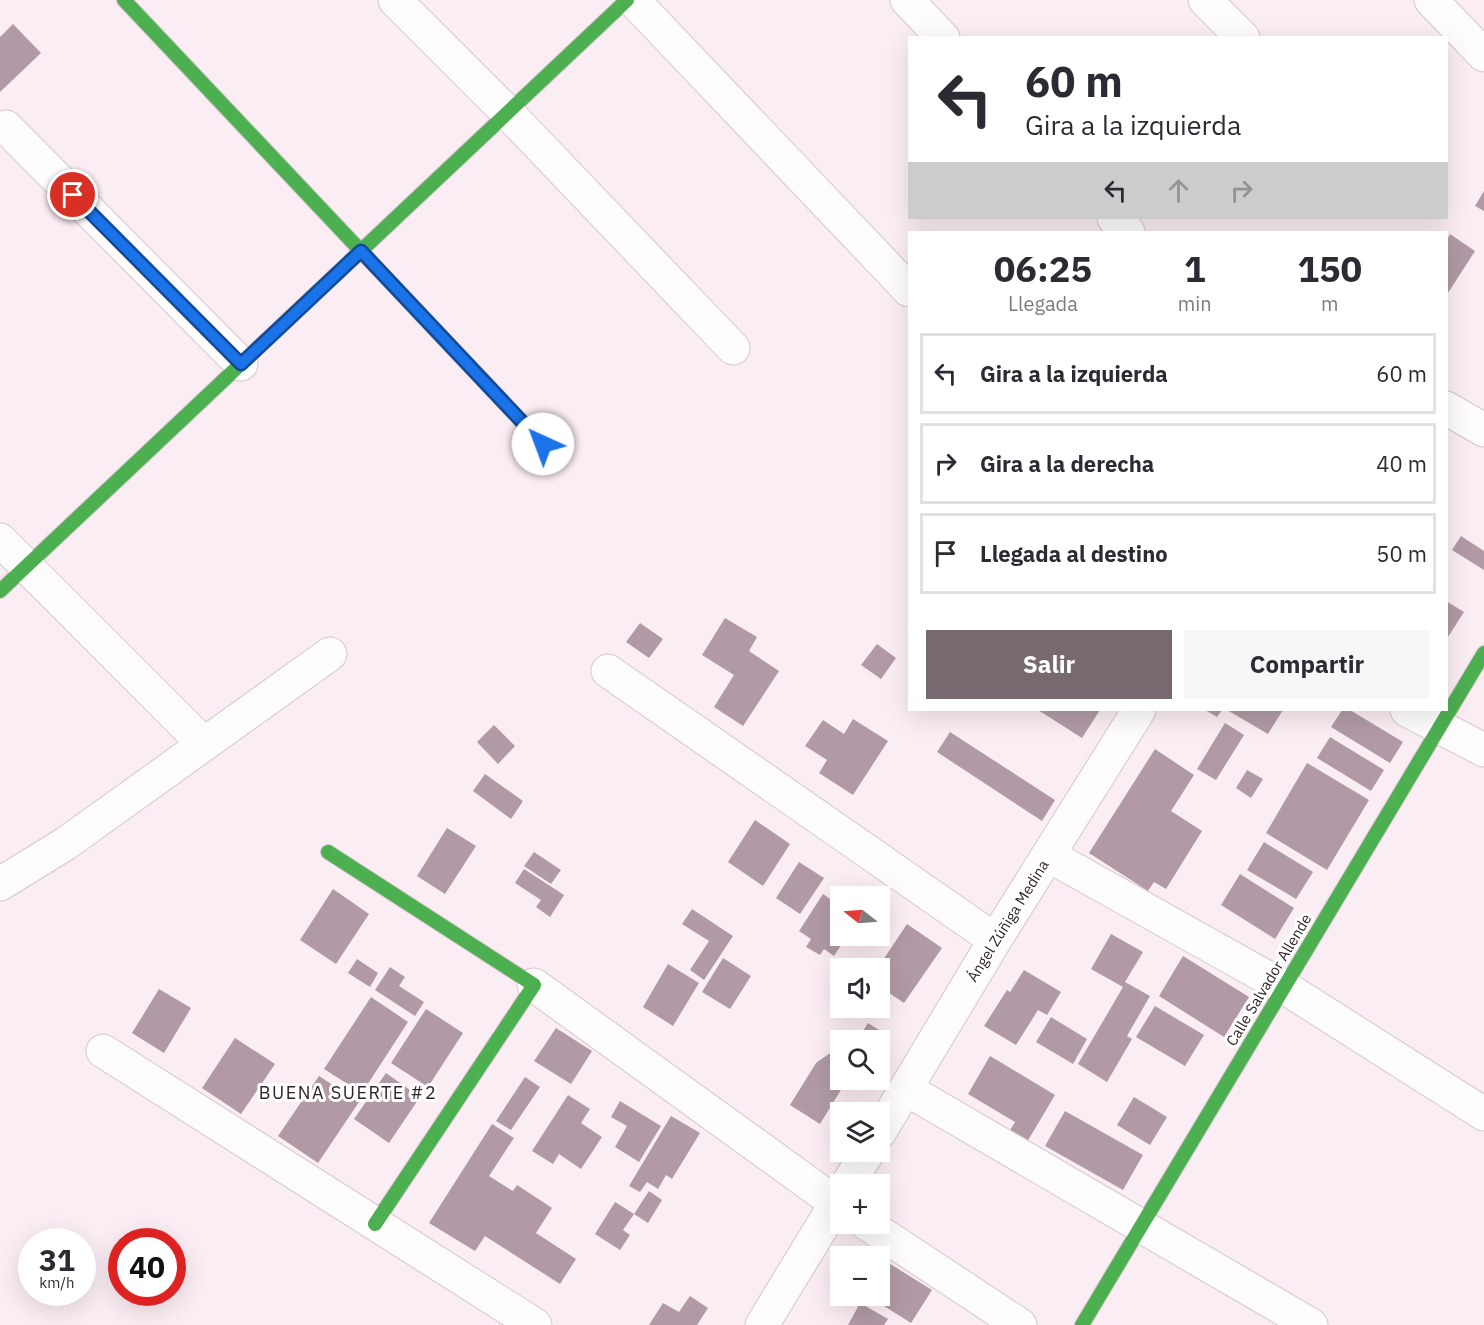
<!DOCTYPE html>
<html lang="es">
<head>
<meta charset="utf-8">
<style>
	body { margin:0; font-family:"IBM Plex Sans",sans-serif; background:#f7f7f7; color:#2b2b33; height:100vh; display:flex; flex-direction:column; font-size:22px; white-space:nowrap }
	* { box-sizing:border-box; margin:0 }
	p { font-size:20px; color:#7c7c81 }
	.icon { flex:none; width:33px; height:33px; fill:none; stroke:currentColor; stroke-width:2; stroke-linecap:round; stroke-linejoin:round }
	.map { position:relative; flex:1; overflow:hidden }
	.sheet { position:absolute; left:908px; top:231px; width:540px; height:480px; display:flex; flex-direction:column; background:#fff; border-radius:0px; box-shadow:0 6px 24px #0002 }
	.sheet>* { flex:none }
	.top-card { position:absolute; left:908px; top:36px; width:540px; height:183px; border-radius:0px; box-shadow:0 6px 24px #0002; background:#fff; color:#2b2b33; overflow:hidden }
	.needle { width:39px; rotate:287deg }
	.buttons { position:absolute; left:830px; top:886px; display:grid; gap:12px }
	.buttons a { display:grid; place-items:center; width:60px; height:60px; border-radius:0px; background:#fff; box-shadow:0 6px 24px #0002; font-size:30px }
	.speed { position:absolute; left:18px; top:1228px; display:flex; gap:12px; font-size:30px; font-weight:700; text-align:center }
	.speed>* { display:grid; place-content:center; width:78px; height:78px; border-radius:50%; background:#fff; box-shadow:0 6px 24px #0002; line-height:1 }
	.speed small { font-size:15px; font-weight:400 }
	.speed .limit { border:9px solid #d22; background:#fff; color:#111 }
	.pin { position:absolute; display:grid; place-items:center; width:51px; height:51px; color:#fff; margin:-26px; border:3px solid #fff; border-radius:50%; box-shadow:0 2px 6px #0007 }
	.me { position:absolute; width:66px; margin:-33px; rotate:317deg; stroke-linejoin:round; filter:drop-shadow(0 0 4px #0008) }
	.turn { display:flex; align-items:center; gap:21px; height:126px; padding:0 18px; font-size:27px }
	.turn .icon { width:78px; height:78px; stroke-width:2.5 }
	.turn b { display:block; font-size:42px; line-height:51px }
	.lanes { display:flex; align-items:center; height:57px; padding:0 18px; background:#0003; justify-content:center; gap:30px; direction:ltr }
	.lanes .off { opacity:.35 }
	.eta { display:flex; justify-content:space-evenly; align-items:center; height:102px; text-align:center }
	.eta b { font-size:36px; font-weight:700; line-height:42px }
	.primary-button { display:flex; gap:12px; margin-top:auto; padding:12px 18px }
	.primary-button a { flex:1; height:69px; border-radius:0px; background:#77696f; color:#fff; font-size:24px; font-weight:700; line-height:69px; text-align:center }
	.primary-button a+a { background:#f7f7f7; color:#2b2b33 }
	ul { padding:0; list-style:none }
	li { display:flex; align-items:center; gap:18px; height:81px; margin:0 12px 9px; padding:0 6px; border:3px solid #e1e1e2; border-radius:0px }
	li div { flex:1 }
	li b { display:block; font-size:22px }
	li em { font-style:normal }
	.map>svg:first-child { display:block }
	.building { fill:#b19aa6 }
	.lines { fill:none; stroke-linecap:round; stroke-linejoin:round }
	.street-casing { stroke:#d4c7cd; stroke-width:35 }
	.fast-casing { stroke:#d4c7cd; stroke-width:16 }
	.street { stroke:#fefcfd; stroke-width:33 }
	.fast { stroke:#4caf50; stroke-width:14 }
	.route-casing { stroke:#114b97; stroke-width:15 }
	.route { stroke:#1a73e8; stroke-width:10 }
	.labels { text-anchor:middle; stroke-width:6; stroke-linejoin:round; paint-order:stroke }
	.street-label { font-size:15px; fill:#302228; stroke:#fff }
	.quarter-label { font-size:18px; letter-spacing:1.5px; fill:#302228; stroke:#fff }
</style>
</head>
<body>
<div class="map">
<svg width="1484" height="1325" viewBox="0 0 1484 1325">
	<rect width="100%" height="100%" fill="#faedf3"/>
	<path class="building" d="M13 24 41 53 0 92V37Z
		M1484 191V211L1475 206Z
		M1450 234 1475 251 1446 296V241Z
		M1461 536 1484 551V570L1452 550Z
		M1446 601 1464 612 1446 640Z
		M725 618 757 637 749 651 779 671 743 726 714 707 734 675 702 655Z
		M640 623 663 639 649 658 626 642Z
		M877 644 896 658 881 679 861 665Z
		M1038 710H1100L1082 738Z
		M1205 710H1222L1217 717Z
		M1227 710H1283L1268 734Z
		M1342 710H1350L1403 742 1390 763 1331 727Z
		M853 719 888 741 853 795 819 773 827 760 805 746 823 720 844 734Z
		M1225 723 1244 735 1216 780 1197 769Z
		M494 725 515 746 498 764 477 742Z
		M950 732 1055 800 1042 821 937 752Z
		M1330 737 1384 770 1371 791 1317 758Z
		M1155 749 1194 775 1171 811 1202 831 1166 889 1154 882 1148 891 1089 853Z
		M1307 763 1369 800 1327 870 1266 833Z
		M1247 770 1263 779 1251 798 1236 788Z
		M485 774 523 801 511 819 473 791Z
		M755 820 790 844 763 886 728 862Z
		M447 828 476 846 445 894 417 876Z
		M1264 842 1313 872 1296 899 1247 870Z
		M534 852 561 870 551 884 524 866Z
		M799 862 824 878 800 914 776 898Z
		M524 869 564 895 550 917 536 907 541 900 515 883Z
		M1240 874 1294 908 1275 939 1221 905Z
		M333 889 369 914 336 964 300 940Z
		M823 894 840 906V936H847L834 956 824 949 820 955 806 947 811 939 799 931Z
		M692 909 733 936 704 980 690 970 709 941 682 924Z
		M907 924 942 948 904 1003 879 986V969H877Z
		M1111 934 1143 952 1125 982 1150 996 1127 1036 1132 1039 1107 1082 1078 1064 1123 987 1091 969Z
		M1183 956 1249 997 1224 1037 1159 996Z
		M723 958 751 976 730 1009 702 992Z
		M357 959 378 973 370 987 348 973Z
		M668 964 699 983 673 1026 643 1007Z
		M390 967 405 977 399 986 424 1002 415 1016 375 990Z
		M1024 970 1061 992 1047 1015 1038 1010 1016 1045 984 1026 1007 990 1010 992Z
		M159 989 191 1008 164 1053 132 1033Z
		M371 997 408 1022 362 1093 324 1069Z
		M1155 1006 1204 1035 1185 1066 1136 1037Z
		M426 1009 463 1033 428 1087 391 1063Z
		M1051 1017 1087 1039 1073 1064 1036 1042Z
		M868 1023 890 1037 879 1055V1041H857Z
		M556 1028 592 1051 571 1084 534 1061Z
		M235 1038 275 1064 241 1114 202 1088Z
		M833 1051 840 1056V1080H847L820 1124 790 1105 816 1063Z
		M990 1056 1055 1095 1027 1142 1009 1132 1015 1122 968 1094Z
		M386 1073 420 1097 389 1143 354 1119Z
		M319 1076 359 1102 318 1163 278 1136Z
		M525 1077 540 1087 511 1130 496 1121Z
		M568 1095 590 1109 581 1123 602 1137 581 1169 559 1154 553 1164 532 1151Z
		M1134 1097 1167 1117 1150 1145 1117 1125Z
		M620 1101 661 1126 639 1162 615 1147 627 1126 611 1117Z
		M1065 1111 1143 1155 1123 1190 1045 1146Z
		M671 1116 700 1133 672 1179 666 1175 658 1189 647 1182 640 1192 629 1186Z
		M492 1124 514 1138 489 1176 513 1191 517 1185 552 1208 536 1233 576 1259 560 1284 485 1236 475 1251 429 1223Z
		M649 1191 662 1200 648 1223 634 1214Z
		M615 1202 634 1214 623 1230 630 1235 620 1250 595 1234Z
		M887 1262 932 1290 911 1323 868 1296H879V1275Z
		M690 1296 708 1308 697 1325H649L663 1303 679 1312Z
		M860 1303 888 1319 884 1325H848Z"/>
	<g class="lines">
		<defs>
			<path id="street" d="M395 0 508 113 733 348
				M633 0 909 290
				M907 0 943 38
				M1205 0 1243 38
				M1431 0 1484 55
				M6 127 241 364
				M1114 218 1128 232
				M1446 408 1484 430
				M0 540 204 744
				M608 671 995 940
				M1407 710 1484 750
				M1048 855 1284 987 1484 1114
				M0 884 65 844 330 654
				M534 985 840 1206
				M103 1051 535 1325
				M906 1089 1311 1325
				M879 1133 995 940 1139 710
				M847 1185 868 1152
				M867 1224 1020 1325
				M762 1325 840 1197"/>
			<path id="fast" d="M124 0 543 444
				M0 591 627 0
				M328 852 534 985 375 1224
				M1082 1325 1484 653"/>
		</defs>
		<use href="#street" class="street-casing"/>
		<use href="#fast" class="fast-casing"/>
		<use href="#street" class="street"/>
		<use href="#fast" class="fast"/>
	</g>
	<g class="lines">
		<defs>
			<path id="route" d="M73 195 241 364 361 251 543 444"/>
		</defs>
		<use href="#route" class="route-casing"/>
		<use href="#route" class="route"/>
	</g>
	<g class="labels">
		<g class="street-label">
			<text transform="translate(1008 921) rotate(-58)" y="5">Ángel Zúñiga Medina</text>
			<text transform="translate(1269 980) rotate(-59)" y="5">Calle Salvador Allende</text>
		</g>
		<g class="quarter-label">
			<text x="348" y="1099">BUENA SUERTE #2</text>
		</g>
	</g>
</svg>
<div class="buttons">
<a><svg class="needle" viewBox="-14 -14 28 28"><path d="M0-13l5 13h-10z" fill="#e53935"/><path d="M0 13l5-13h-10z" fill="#7c7c81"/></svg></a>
<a><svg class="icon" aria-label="sound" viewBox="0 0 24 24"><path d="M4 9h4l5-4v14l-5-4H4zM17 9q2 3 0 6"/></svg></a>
<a><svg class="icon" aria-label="search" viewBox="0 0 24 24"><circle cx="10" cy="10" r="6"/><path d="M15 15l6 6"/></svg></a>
<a><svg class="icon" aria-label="layers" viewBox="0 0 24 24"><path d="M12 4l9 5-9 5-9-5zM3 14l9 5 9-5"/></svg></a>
<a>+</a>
<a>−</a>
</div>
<div class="speed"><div>31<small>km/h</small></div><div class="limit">40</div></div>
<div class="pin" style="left:73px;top:195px;background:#d93025"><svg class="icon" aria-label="arrive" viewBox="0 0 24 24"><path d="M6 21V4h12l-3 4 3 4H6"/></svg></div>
<svg class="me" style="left:543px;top:444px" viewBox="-20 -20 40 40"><circle r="19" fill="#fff"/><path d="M0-13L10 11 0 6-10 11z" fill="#1a73e8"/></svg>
<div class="top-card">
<div class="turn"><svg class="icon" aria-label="left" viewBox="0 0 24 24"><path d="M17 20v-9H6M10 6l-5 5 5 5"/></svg><div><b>60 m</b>Gira a la izquierda</div></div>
<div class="lanes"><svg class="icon" aria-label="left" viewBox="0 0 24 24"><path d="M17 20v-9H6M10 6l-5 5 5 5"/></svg><svg class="icon off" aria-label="ahead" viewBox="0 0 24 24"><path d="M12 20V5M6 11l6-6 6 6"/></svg><svg class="icon off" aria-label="right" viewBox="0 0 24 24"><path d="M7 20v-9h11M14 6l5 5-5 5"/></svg></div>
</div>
<section class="sheet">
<div class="eta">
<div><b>06:25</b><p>Llegada</p></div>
<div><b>1</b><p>min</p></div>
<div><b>150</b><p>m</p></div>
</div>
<ul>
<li><svg class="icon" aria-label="left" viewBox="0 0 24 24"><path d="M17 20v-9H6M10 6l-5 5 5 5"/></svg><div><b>Gira a la izquierda</b></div><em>60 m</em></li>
<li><svg class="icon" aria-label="right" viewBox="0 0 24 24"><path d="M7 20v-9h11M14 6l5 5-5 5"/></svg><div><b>Gira a la derecha</b></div><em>40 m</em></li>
<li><svg class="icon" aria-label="arrive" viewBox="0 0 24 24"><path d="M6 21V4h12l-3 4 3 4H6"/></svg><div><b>Llegada al destino</b></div><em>50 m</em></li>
</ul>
<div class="primary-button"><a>Salir</a><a>Compartir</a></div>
</section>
</div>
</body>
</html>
